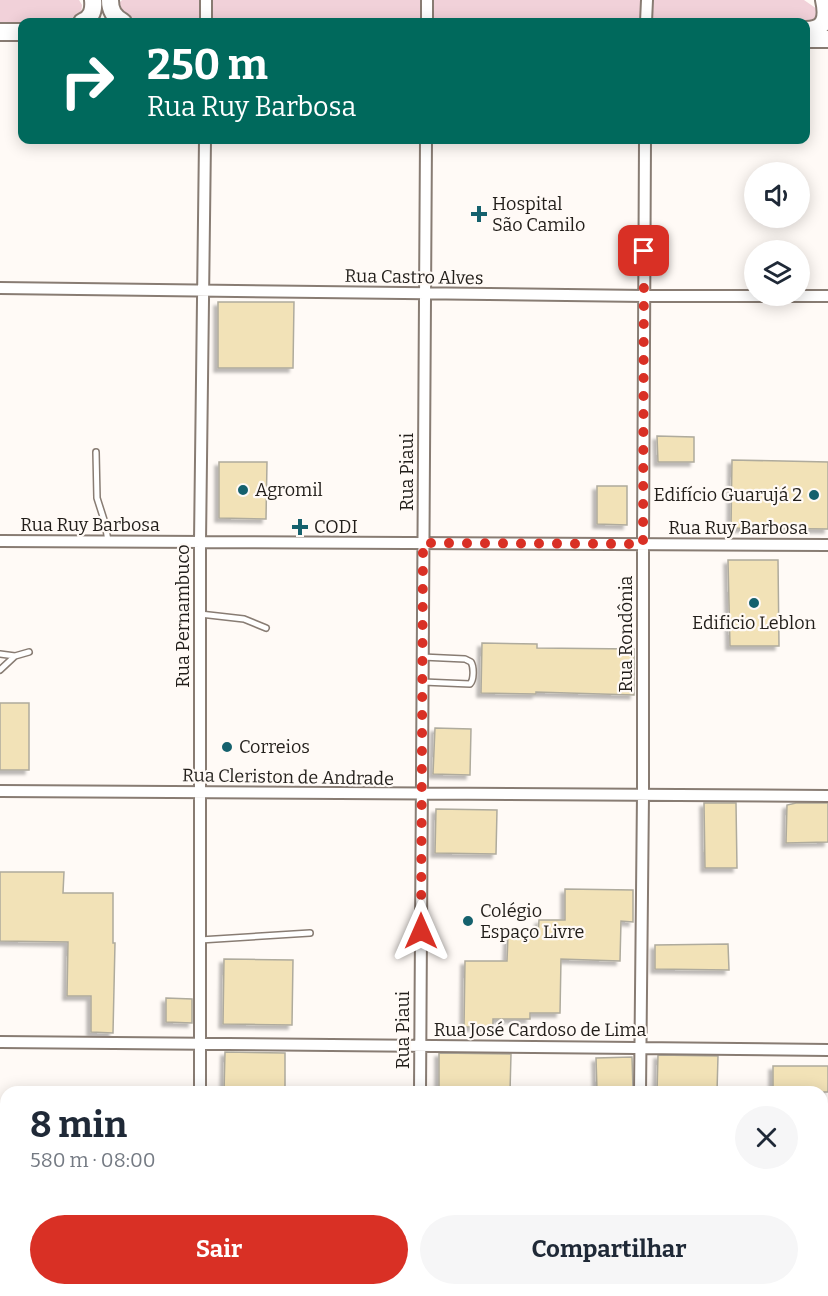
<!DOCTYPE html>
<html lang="pt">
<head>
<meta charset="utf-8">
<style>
	body { margin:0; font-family:Bitter,serif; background:#f6f6f7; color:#1f2937; height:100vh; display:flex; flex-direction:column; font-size:22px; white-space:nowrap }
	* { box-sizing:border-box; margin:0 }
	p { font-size:20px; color:#747a83 }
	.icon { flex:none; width:33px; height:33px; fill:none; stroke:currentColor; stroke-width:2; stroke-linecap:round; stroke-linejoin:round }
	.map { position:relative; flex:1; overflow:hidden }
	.panel { position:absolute; left:0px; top:1086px; width:828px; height:210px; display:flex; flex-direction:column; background:#fff; border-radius:18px 18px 0 0; box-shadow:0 3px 15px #0003 }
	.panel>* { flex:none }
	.hud { position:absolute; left:18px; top:18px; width:792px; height:126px; border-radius:12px; box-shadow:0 3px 15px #0003; background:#00695c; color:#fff; overflow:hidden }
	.buttons { position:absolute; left:744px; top:162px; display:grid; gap:12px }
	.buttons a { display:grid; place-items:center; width:66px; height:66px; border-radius:50%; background:#fff; box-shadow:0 3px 15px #0003; font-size:30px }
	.pin { position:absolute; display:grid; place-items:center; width:51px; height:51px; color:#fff; margin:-26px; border-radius:12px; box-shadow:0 3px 9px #0006 }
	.me { position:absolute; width:66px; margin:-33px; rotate:0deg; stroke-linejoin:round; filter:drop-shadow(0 0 4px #0008) }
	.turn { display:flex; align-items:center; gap:21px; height:126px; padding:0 30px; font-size:27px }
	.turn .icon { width:78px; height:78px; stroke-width:2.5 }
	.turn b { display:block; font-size:42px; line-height:51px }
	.round { display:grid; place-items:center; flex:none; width:63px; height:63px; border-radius:32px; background:#f6f6f7 }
	.overview { display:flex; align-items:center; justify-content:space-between; height:102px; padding:0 30px }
	h1 { font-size:36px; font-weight:700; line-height:45px }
	.primary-button { display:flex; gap:12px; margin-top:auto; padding:12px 30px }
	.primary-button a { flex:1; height:69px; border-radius:36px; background:#d93025; color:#fff; font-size:24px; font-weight:700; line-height:69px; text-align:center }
	.primary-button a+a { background:#f6f6f7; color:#1f2937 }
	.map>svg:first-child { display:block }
	.green { fill:#f1d1d9 }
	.building { fill:#f2e2b7; stroke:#afab9d; stroke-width:1.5; filter:url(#shadow) }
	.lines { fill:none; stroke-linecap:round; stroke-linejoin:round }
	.lane-casing { stroke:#887c73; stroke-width:8 }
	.street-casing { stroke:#887c73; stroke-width:14 }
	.secondary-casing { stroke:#887c73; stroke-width:20 }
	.lane { stroke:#fff; stroke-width:5 }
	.street { stroke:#fff; stroke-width:10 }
	.secondary { stroke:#fff; stroke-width:16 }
	.route { stroke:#d93025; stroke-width:10; stroke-dasharray:0 18 }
	.poi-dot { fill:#15616d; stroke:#fffaf6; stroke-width:2 }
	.labels { text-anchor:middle; stroke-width:4.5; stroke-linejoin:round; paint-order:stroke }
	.poi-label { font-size:18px; fill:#221e1a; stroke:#fffaf6; text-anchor:start }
	.street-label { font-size:18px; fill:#221e1a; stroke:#fffaf6 }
</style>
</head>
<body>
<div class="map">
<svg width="828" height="1296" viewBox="0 0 828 1296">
	<defs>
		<filter id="shadow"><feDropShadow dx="-4" dy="4" stdDeviation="1.5" flood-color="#0004"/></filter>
	</defs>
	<rect width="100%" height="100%" fill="#fffaf6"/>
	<path class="green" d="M0 0H79L82 5 81 15 71 22H22V26H0Z
		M122 0H804L817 9V18L811 27 806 22H146L122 18 114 8Z"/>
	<path class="building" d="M218 302H294L293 368H218Z
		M657 436 694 437V462H658Z
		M732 460 828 462V529L731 528Z
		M219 462H267L266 519 219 518Z
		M597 486H627V525L597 524Z
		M728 560H778L779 646H730Z
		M482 643 537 644V648L634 649V695L536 692V694L481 693Z
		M0 703H29V770H0Z
		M435 728 471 729 470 775 433 774Z
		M704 803H736L737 868H705Z
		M796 803H828V842L786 843 787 805Z
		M436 809 497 810 496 854 435 853Z
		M0 872H64L63 893H113V943H115L113 1033 91 1032V996H67L68 942 0 941Z
		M565 889 633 890V922L621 921 620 961 561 959 560 1013H530V1019H493V1027H464L465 961H507L508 936 538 937 539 920H565Z
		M728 944 729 970 655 969V945Z
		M224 959 293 960 292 1025 223 1024Z
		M166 998 192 999V1023L166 1022Z
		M225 1052 285 1053V1092H224Z
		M439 1053 511 1054 510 1092H439Z
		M658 1055 718 1056 717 1092H657Z
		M632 1057 633 1090H597L596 1058Z
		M773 1066H828V1092H773Z"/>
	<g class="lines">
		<defs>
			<path id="lane" d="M96 452 97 498 105 523 108 541
				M200 614 244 619 266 628
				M0 654 15 656
				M422 657 465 659 471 662C474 667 474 680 470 684L423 682
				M0 670 15 656 29 652
				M200 940 310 933"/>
			<path id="street" d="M427 0V22
				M206 22V0
				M646 22 647 0
				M0 288 644 296H828
				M0 541 828 545
				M0 791 828 796
				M0 1042C276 1045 552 1046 828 1050
				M200 1092V541L205 140
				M420 1092 426 140
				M640 1092 643 794V544L645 140
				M641 1290V1296
				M196 1296V1290
				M418 1296V1290"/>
			<path id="secondary" d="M110 0C110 11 114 17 123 22
				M82 22C92 18 94 10 93 0
				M806 30C825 30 828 18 824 0
				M0 32H22
				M806 39H828"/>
		</defs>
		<use href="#lane" class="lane-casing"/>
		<use href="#street" class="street-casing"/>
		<use href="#secondary" class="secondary-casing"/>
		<use href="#lane" class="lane"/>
		<use href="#street" class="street"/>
		<use href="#secondary" class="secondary"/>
	</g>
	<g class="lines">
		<path class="route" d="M421 931 423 543 643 544 644 251"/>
	</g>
	<g class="poi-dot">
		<path d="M476 205h6v6h6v6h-6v6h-6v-6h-6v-6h6z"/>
		<circle cx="243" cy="490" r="6"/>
		<circle cx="814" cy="495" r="6"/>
		<path d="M297 518h6v6h6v6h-6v6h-6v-6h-6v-6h6z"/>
		<circle cx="754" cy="603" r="6"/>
		<circle cx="227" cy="747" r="6"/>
		<circle cx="468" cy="921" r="6"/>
	</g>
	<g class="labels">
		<g class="poi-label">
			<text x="492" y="210">Hospital<tspan x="492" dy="21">São Camilo</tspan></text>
			<text x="255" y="496">Agromil</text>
			<text x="802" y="501" text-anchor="end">Edifício Guarujá 2</text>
			<text x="314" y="533">CODI</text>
			<text x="754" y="629" text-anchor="middle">Edificio Leblon</text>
			<text x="239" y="753">Correios</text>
			<text x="480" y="917">Colégio<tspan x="480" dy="21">Espaço Livre</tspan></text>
		</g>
		<g class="street-label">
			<text transform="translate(414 277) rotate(1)" y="6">Rua Castro Alves</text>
			<text transform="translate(407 472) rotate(-90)" y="6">Rua Piaui</text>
			<text x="90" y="531">Rua Ruy Barbosa</text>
			<text x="738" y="534">Rua Ruy Barbosa</text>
			<text transform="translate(183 616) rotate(-90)" y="6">Rua Pernambuco</text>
			<text transform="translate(626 634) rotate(-90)" y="6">Rua Rondônia</text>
			<text transform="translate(288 777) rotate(1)" y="6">Rua Cleriston de Andrade</text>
			<text transform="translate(403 1030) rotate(-90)" y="6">Rua Piaui</text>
			<text x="540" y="1036">Rua José Cardoso de Lima</text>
		</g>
	</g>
</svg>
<div class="buttons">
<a><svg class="icon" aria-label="sound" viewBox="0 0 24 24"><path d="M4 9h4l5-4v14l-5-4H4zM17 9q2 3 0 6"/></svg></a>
<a><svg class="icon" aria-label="layers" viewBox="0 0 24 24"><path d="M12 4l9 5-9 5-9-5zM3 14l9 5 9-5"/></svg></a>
</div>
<div class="pin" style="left:644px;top:251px;background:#d93025"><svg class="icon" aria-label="arrive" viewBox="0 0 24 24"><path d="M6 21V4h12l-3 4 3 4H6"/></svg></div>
<svg class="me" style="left:421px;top:931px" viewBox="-20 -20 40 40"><path d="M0-17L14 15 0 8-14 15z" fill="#d93025" stroke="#fff" stroke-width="4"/></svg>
<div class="hud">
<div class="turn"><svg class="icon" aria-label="right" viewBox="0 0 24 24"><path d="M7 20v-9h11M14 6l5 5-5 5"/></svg><div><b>250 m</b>Rua Ruy Barbosa</div></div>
</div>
<section class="panel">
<div class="overview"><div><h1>8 min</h1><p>580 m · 08:00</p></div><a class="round"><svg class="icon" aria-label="close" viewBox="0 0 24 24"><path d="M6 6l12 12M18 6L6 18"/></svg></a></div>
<div class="primary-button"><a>Sair</a><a>Compartilhar</a></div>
</section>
</div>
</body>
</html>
